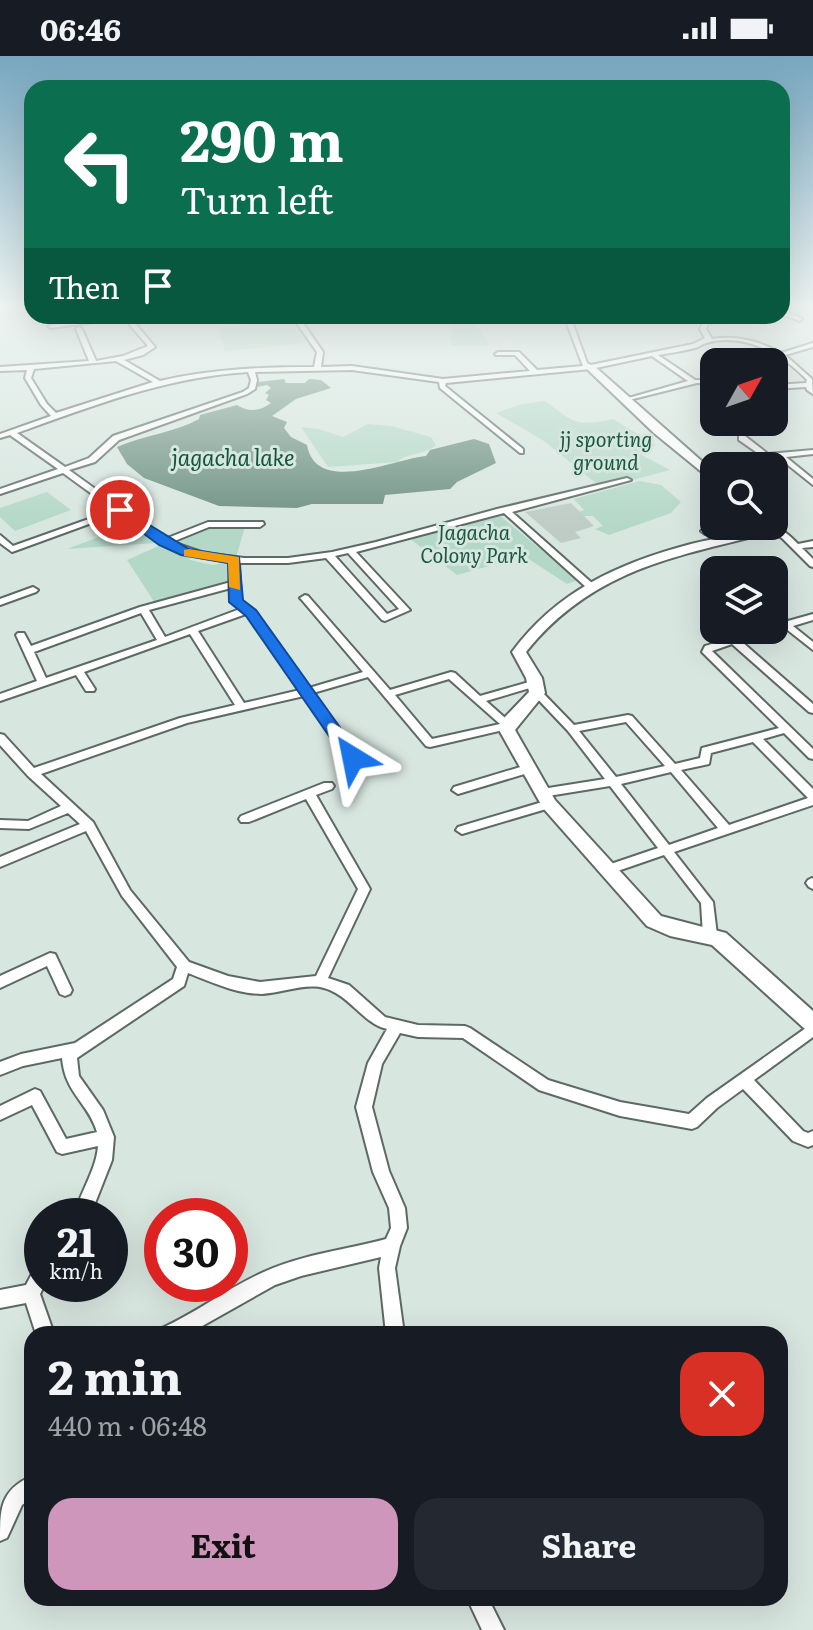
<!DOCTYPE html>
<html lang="en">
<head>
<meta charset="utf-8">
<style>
	body { margin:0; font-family:Literata,serif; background:#242831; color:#f1f3f6; height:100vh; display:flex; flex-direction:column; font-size:30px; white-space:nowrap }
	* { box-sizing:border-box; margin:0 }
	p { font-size:26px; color:#9ea1a6 }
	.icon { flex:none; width:44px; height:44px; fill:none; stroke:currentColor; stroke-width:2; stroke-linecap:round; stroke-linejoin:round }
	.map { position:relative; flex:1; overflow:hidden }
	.details { position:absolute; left:24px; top:1270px; width:764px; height:280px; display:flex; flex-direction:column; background:#171b24; border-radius:24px; box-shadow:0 8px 32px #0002 }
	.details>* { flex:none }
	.guide { position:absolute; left:24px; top:24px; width:766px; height:244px; border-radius:24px; box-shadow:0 8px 32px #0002; background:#0b6e4f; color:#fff; overflow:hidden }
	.needle { width:52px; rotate:50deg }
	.fabs { position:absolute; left:700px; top:292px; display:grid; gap:16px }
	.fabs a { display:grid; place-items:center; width:88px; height:88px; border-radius:16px; background:#171b24; box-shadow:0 8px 32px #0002; font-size:40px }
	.speed { position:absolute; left:24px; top:1142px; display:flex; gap:16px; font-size:40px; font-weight:700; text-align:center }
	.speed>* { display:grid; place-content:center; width:104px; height:104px; border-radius:50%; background:#171b24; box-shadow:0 8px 32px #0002; line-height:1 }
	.speed small { font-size:20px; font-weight:400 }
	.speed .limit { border:12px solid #d22; background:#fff; color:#111 }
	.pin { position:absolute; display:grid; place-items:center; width:68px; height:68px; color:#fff; margin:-34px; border:4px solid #fff; border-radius:50%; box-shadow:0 2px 8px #0007 }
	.me { position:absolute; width:88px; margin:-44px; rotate:325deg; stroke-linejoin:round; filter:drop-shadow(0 0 6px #0008) }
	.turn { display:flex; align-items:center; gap:28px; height:168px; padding:0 24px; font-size:36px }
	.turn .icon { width:104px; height:104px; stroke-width:2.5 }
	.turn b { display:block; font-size:56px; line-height:68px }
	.then { display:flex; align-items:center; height:76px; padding:0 24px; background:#0003; gap:16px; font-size:30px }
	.round { display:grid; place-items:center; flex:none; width:84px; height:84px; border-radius:24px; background:#242831 }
	.headline { display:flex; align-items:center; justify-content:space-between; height:136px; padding:0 24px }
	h1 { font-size:48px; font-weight:700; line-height:60px }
	.cta { display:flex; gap:16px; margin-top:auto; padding:16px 24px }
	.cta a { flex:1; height:92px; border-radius:24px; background:#cf96bc; color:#111; font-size:32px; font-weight:700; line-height:92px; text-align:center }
	.cta a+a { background:#242831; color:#f1f3f6 }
	.status { display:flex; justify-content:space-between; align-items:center; height:56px; padding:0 40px; background:#171b24; direction:ltr }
	.status svg { height:22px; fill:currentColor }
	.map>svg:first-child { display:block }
	.green { fill:#b4d8c8 }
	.water { fill:#6e9182 }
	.building { fill:#bfccc6 }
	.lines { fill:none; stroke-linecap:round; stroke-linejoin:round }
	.minor-casing { stroke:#5d6964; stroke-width:4 }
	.secondary-casing { stroke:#5d6964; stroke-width:4 }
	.minor { fill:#fff; fill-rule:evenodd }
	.secondary { fill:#fff; fill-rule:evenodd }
	.route { fill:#1a73e8; stroke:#114b97; stroke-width:2 }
	.slow { fill:#f59e0b }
	.labels { text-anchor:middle; stroke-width:6; stroke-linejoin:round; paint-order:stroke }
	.far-park-label { font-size:20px; font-style:italic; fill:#175843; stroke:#d8e6e0 }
	.far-water-label { font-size:22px; font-style:italic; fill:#11543f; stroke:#d8e6e0 }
</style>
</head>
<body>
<div class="status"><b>06:46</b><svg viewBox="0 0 49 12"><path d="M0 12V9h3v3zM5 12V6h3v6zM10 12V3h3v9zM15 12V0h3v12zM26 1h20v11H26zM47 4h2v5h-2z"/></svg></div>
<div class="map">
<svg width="813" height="1574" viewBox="0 0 813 1574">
	<rect width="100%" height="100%" fill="#d8e6e0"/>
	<path class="green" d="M447 260H531L481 267 476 270 489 287 487 290H452L450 284 452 277Z
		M290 264 306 287 225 295 218 271Z
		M545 345C575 367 575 371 613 363L656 389 638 397 670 414 602 432 544 385 496 357 522 348Z
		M368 368 391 370 431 381 436 389C424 400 408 396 397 406L328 411 301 371 319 373 343 381Z
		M640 425 661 429 681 446 671 457 609 479 595 473 603 470 593 460H580L576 457 584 454 574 443Z
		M47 436 71 454 15 475 0 461V452Z
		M492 458 499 459 578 524 567 528 524 500 457 519 409 482Z
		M213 465 246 467 236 502 186 495 165 484 184 474Z
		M131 469 157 487 67 493Z
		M163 488 189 500 190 504 213 509 231 505V527L155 547 127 504Z"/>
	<path class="water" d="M284 323 286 327H305L309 323 321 324 331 332 296 343 272 360 287 366 284 372 291 381 307 389C316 440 394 403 426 400L430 394 474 383 489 388 496 407 457 426 450 433 385 439 383 448H312L297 452 219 450 144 422 127 408 117 391C144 379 174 377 199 363L200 359 237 349C249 357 260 355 271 347L266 344 269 339 265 337 271 332 267 329 252 332 258 326Z"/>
	<path class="building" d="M571 447 594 470 575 476 581 482 561 487 525 456Z"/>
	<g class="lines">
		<defs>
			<path id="minor" d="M782 254 801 262 802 263 799 265 782 258Z
				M113 260H129L155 291 143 299 124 304 160 325C211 313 262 311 314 311L317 296 293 262 278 260H298L323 296 321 311 352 310 443 323 530 315 515 299H496L495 298 498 296H519L537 314 583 310 564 260H570L587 307 591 309 693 288 705 282 700 273 704 265 738 260H755L708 267 706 273 712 283C737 279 759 285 781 297L813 287V291L785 299 812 323 813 338 807 334 806 331 774 333V329L806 327 807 324C783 298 743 276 706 287 702 288 699 291 695 292 683 295 670 297 658 299L695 324H706L714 329V334L702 327H697L625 345V343L688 325 652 300 591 313 446 327 445 330 523 393V397H520L440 332 439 326 352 314 255 316 257 324 255 333 247 338 119 384 95 406 69 414 165 483 208 466H263L264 468 260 471H209L172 486 204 497 244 502H288L332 496 376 486 497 453 627 422 631 424 512 456 593 528 595 530 590 533 587 532 504 457 356 496 410 554 385 565 382 564 326 502 288 507H239L241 545 254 555 309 632 363 616 302 544 300 542 305 539 308 540 390 634 451 616 455 617 480 640 536 624 540 625V629L486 645 512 668 513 670 512 672 430 691 426 690 368 621 313 637 357 699 359 702 357 705H349L304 640 187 667 41 718 93 766 130 834 189 906 228 920 260 926 316 920 358 833 306 743 249 766H241L239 763 241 760 324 727H332L334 730 332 733 316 739 370 833 328 922 349 929 385 961 418 969 465 970 470 972 548 1024 620 1046 689 1058 707 1042 813 967V981L754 1024 803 1075 808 1077 813 1075V1089L808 1091 793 1085 743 1033 717 1052 697 1071 692 1073 620 1060 539 1034 463 982 418 981 400 977 382 1008 372 1051 389 1115 405 1152 407 1172 400 1190 395 1212 404 1278H386L379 1212 381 1201 301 1220 275 1229 188 1278H159L162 1272C198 1256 229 1231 266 1215 304 1198 346 1194 386 1183L391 1172 389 1152 373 1116 356 1051 368 1007 387 973C362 967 350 939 324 932 305 927 281 937 262 938 237 938 211 926 188 917L184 930 77 1002 79 1020 103 1054 114 1081 112 1104 90 1160H74C80 1136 96 1115 98 1090L62 1098 57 1096 32 1049 0 1064V1050L35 1033 40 1035 66 1083 97 1076C88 1046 65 1038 62 1002L23 1010 0 1019V1006L21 998 75 987 173 923 177 911 122 840 86 775 0 811V801L80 768 68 757 29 773 0 772V764L28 765 61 750 28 720 0 689V678L4 679 34 712 180 662 235 649 190 578 84 616 95 633 94 635H86L76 619 0 645V638L37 625 16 579 18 577H24L31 590 140 551 231 526 230 506 200 501 161 488 119 457 12 496 0 487V479L13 490 114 454 63 417 0 438V433L58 413 10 379 0 382V378L51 360 41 349 25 322 27 314 0 315V311L89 305 76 273 79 271 82 273 96 305 123 300 148 290 124 262 51 272 48 270ZM116 305 153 326 56 357 47 348 31 322 34 313ZM248 316 251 324 249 332 243 336 113 380 89 402 65 411 17 377C92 350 166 321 248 316ZM348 497 399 553 387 558 335 500ZM231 532V546L240 553 165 581 149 554ZM141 557 157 584 46 622 34 596ZM246 558 248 559 300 634 244 647 198 575ZM449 623 500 668 432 683 395 639Z
				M219 260H237L201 266 198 264Z
				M739 380H745L768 398 813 394V398L786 401 813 423V429L778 401 699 414V410L759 398 739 384Z
				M716 470H732L705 478 701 475Z
				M768 470C780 470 790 480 798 488L813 485V491L802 492 813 503V511L810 510 782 482 768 474Z
				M33 531 38 534 36 536 0 549V543Z
				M774 555 788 565 813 558V564L793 570 813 586V594L785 572 771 574 741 585 813 648V657L809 656 732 588 712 595 813 693V703L809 702 784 677 763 683 813 733V749L674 796 713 846 717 879 715 883 710 884 705 883 703 879 701 847 664 799 606 819 602 817 600 814 602 811 658 792 610 730 542 741 538 740 536 737 538 734 542 733 605 723 568 675 532 637 537 634 541 635 574 669 628 659 632 660 675 708 700 702 702 692 779 672 702 596 705 590C728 583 749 574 774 574V569L779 567 774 563ZM626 666 665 710 616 721 579 675ZM753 686 808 742 729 769 681 714 709 708 711 697ZM671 716 718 772 669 789 621 728Z
				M527 709 533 713 531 716 458 738 452 734 454 731Z
				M549 744 555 748 553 751 462 778 456 774 458 771Z
				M812 822 813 823V833L809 831 806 827 808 824Z
				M50 897 55 898 57 902 72 934 70 938 65 940 60 938 47 910 0 932V920Z
				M42 1208V1228H45L40 1238 54 1278H36L26 1247 0 1252V1234L26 1229 36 1210Z
				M32 1420V1442L22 1449 7 1482 0 1485C0 1453 0 1434 32 1420Z
				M467 1542H488L504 1574H482Z"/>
			<path id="secondary" d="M587 309H593L714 416V426L654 377 587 313Z
				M774 467 777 470 769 477C673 501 592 514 526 596L542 622 545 637 515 674 555 744 661 860 726 877 813 955V977L806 974 712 889 670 880 647 870 543 752 499 674 505 661 529 636 526 622 512 596C557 535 619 507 691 488 715 482 740 479 763 470H774Z"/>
		</defs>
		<use href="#minor" class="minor-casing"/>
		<use href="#secondary" class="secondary-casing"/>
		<use href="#minor" class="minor"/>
		<use href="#secondary" class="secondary"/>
	</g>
	<linearGradient id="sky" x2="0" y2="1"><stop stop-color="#77a6bf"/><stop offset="0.53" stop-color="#edf4f1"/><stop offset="1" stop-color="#edf4f1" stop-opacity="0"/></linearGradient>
	<rect width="813" height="471" fill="url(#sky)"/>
	<path class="route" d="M120 451 189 493 239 501 243 544 256 554 359 698 361 702 359 706H347L246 560 229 546 228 507 181 499 159 489 116 457 114 454Z"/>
	<path class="slow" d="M189 493 239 501 240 534 229 531 228 507 184 500V494Z"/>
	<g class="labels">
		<g class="far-park-label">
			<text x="606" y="391">jj sporting<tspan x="606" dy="23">ground</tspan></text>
			<text x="474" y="484">Jagacha<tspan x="474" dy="23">Colony Park</tspan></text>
		</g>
		<g class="far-water-label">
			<text x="233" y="410">jagacha lake</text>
		</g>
	</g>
</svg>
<div class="fabs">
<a><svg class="needle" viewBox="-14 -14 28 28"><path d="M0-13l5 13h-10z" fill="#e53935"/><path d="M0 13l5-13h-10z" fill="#9ea1a6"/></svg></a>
<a><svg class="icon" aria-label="search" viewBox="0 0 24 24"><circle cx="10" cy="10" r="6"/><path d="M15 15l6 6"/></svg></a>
<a><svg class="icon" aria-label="layers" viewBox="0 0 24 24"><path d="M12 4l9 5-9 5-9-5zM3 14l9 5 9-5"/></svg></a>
</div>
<div class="speed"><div>21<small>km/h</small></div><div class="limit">30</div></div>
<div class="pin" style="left:120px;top:454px;background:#d93025"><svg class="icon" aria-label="arrive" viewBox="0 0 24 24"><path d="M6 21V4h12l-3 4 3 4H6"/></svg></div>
<svg class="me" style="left:353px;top:702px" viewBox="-20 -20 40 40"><path d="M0-17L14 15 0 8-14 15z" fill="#1a73e8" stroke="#fff" stroke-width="4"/></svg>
<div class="guide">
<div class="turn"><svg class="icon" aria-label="left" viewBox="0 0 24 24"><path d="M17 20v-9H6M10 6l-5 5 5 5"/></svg><div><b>290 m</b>Turn left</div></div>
<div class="then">Then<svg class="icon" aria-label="arrive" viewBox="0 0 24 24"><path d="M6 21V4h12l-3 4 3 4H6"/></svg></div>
</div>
<section class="details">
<div class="headline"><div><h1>2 min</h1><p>440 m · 06:48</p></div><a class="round" style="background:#d93025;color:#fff"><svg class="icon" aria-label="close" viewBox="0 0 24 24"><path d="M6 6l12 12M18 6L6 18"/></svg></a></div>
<div class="cta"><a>Exit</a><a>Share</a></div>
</section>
</div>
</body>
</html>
